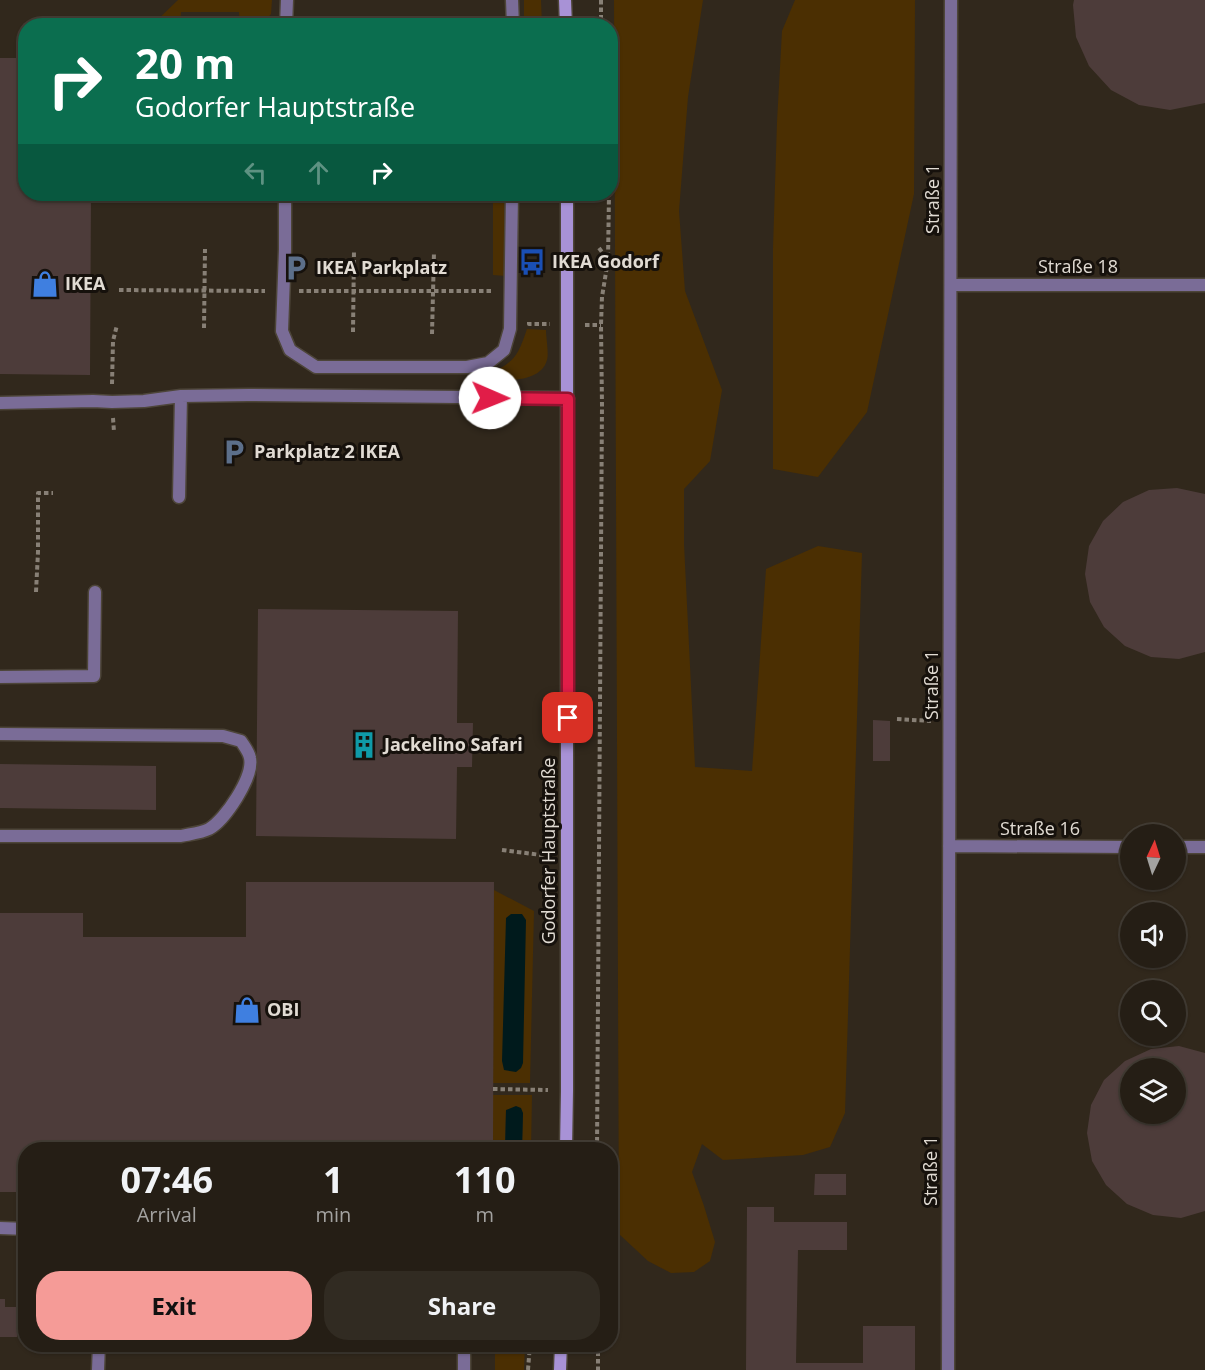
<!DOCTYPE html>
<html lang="en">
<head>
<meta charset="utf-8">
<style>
	body { margin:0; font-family:"Open Sans",sans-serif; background:#312b22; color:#f1f3f6; height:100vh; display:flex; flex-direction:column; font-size:22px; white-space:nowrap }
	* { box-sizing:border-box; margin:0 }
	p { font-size:20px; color:#a3a2a0 }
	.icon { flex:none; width:33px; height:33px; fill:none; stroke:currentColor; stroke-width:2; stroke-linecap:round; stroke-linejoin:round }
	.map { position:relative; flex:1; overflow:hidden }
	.panel { position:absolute; left:18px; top:1142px; width:600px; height:210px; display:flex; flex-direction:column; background:#251e15; border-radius:24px; box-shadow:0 2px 4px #0004,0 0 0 2px #423c34 }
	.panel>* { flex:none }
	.banner { position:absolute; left:18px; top:18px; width:600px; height:183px; border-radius:24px; box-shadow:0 2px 4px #0004,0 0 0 2px #423c34; background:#0b6e4f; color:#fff; overflow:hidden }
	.needle { width:39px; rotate:4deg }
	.fabs { position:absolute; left:1120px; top:824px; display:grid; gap:12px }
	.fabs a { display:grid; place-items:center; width:66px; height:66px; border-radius:50%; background:#251e15; box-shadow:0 2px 4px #0004,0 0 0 2px #423c34; font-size:30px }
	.pin { position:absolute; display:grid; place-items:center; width:51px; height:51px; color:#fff; margin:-26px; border-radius:12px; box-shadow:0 3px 9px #0006 }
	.me { position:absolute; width:66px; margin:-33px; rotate:91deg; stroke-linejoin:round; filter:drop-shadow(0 0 4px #0008) }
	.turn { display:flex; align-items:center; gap:21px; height:126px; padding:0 18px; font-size:27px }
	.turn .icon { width:78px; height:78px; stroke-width:2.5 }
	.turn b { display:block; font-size:42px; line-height:51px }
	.lanes { display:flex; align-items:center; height:57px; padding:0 18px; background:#0003; justify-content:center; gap:30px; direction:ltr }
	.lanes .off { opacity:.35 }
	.eta { display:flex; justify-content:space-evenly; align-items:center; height:102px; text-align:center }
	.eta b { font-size:36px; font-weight:700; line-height:42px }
	.primary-button { display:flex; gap:12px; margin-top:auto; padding:12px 18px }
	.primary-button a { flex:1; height:69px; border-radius:24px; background:#f59b97; color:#111; font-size:24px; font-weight:700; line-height:69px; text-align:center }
	.primary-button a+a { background:#312b22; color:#f1f3f6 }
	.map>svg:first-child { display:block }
	.green { fill:#4b2f02 }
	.water { fill:#001a1c }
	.building { fill:#4d3c3a; fill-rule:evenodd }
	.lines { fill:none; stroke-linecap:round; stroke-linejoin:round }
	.lane-casing { stroke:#4d4539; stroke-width:15 }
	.secondary-casing { stroke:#4d4539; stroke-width:15 }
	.path { stroke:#888076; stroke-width:4; stroke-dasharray:4.5 3; stroke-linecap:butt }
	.lane { stroke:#7a6c97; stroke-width:12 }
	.secondary { stroke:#a892d6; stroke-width:12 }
	.route-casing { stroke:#92132f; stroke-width:15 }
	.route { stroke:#e11d48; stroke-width:10 }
	.labels { text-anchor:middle; stroke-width:6; stroke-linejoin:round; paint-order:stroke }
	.street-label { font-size:18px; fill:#e1dbd3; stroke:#16110c }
	.poi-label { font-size:18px; font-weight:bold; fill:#e1dbd3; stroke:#16110c; text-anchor:start }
</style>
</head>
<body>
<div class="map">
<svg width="1205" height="1370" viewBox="0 0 1205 1370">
	<rect width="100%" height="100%" fill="#31281c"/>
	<path class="green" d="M178 0H272L271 14 262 25 240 26 239 12H181L180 25H152Z
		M524 0H541L542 25H524Z
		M614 0H703L688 97 679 211 685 291 722 390 710 461 684 489V544L695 767 752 771 766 569 818 546 862 553 845 1113 830 1147 803 1155 723 1160 702 1144 692 1172 704 1206 715 1242 710 1261 694 1272 671 1273 648 1261 619 1234Z
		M795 0H915L914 194 867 412 818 477 773 469V248L777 122 782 31Z
		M493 194H504L506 276 493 275Z
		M527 329 546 330C546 338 549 353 547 360 541 382 509 380 491 381L488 375C515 361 517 358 527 329Z
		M494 890 534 911 530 1083H493Z
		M493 1095H532L531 1149H522L523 1113 506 1110 505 1149H493Z
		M495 1344H525L524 1370H495Z"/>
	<path class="water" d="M511 914H522L526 920 523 1063 521 1068 516 1072 504 1070 502 1061 506 918Z
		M516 1106 521 1108 523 1113 522 1149H505L506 1110Z"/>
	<path class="building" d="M1074 0H1205V103L1170 110 1139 105 1111 90 1089 66 1076 37 1073 5Z
		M0 58H26V194H91L90 375 0 374Z
		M1177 488 1205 494V652L1179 659 1151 657 1125 646 1104 627 1090 602 1085 574 1089 546 1103 521 1123 502 1149 490Z
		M258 609 458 611 457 723H473L472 767H457L456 839 256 836Z
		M873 720 890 721V761H873Z
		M0 764 156 766V810L0 808Z
		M246 882H494L493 1149H26V1192H0V913H83V937H246Z
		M1179 1046 1205 1053V1211L1181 1218 1153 1215 1127 1204 1106 1185 1092 1161 1087 1133 1091 1105 1104 1080 1125 1061 1151 1049ZM1131 1068H1176V1113H1131Z
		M815 1174H846V1195H814Z
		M747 1207H774V1222H847V1250H798L796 1363H863V1326H915V1370H746Z
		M0 1299H5V1307H17V1337H0Z"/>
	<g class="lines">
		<defs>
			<path id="lane" d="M512 0 513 26
				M286 26 287 0
				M285 194V249L282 331 290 350 316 367H467L488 363 504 350 510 329 512 194
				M951 285H1205
				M0 403 93 401 112 402 144 401 181 396 248 395 568 398
				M179 497 181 396
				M0 677 94 676 95 592
				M0 734 223 736 241 741C244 746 249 752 250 758 254 777 225 820 209 829 201 833 190 834 181 836H0
				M949 846 1131 847
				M1176 847H1205
				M0 1228 26 1229
				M464 1344V1370
				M98 1370 99 1344
				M948 1370 951 0"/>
			<path id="secondary" d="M565 0 566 26
				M566 1149 567 1091V194
				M560 1370 561 1344"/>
		</defs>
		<use href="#lane" class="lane-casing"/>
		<use href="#secondary" class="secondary-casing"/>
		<path class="path" d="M601 0V26
			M599 248 608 260
			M119 290 265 291
			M299 291H493
			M529 322V324H550
			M585 325H601
			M204 328 205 249
			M353 332 354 250
			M432 334 434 252
			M112 384 113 341 117 325
			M113 418 114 432
			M36 592 38 552V493H53
			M897 719 931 721
			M502 850 549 856
			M493 1089 548 1090
			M597 1149 602 405 601 325 602 297 608 260 609 194
			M598 1344V1370
			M528 1370 530 1344"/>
		<use href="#lane" class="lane"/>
		<use href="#secondary" class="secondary"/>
	</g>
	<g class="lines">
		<defs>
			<path id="route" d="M490 398 568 399V718"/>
		</defs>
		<use href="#route" class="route-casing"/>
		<use href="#route" class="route"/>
	</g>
	<defs>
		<symbol id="bus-bare" viewBox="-9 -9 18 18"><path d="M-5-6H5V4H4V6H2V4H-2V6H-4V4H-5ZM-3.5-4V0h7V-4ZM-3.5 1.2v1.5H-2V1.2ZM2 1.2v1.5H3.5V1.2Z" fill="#1a4fb4" stroke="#16110c" stroke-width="2.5" paint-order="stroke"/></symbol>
		<symbol id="parking-bare" viewBox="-9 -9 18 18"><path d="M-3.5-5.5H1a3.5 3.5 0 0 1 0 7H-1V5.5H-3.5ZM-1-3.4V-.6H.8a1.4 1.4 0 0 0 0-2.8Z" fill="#5c6f8a" stroke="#16110c" stroke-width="2.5" paint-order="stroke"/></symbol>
		<symbol id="shop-bare" viewBox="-9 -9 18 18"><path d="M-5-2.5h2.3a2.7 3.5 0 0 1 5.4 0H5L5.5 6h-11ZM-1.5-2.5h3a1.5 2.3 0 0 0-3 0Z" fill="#3f7fe0" stroke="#16110c" stroke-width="2.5" paint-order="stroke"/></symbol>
		<symbol id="building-bare" viewBox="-9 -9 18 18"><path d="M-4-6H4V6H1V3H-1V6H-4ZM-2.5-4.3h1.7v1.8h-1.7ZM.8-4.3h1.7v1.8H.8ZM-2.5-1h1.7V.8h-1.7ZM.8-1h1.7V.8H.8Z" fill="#0f9aa8" stroke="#16110c" stroke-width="2.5" paint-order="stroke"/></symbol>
	</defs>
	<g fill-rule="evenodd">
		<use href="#bus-bare" x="513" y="243" width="38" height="38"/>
		<use href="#parking-bare" x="277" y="249" width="38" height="38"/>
		<use href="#shop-bare" x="26" y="265" width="38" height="38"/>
		<use href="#parking-bare" x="215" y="433" width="38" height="38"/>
		<use href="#building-bare" x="345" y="726" width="38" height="38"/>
		<use href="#shop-bare" x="228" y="991" width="38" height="38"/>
	</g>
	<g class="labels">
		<g class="street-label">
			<text transform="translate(933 199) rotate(-90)" y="6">Straße 1</text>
			<text x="1078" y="273">Straße 18</text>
			<text transform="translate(932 685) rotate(-90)" y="6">Straße 1</text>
			<text x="1040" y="835">Straße 16</text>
			<text transform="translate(549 851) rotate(-90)" y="6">Godorfer Hauptstraße</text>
			<text transform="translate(931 1171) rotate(-90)" y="6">Straße 1</text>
		</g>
		<g class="poi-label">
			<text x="552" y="268">IKEA Godorf</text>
			<text x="316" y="274">IKEA Parkplatz</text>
			<text x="65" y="290">IKEA</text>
			<text x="254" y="458">Parkplatz 2 IKEA</text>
			<text x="384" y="751">Jackelino Safari</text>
			<text x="267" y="1016">OBI</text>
		</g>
	</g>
</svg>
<div class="fabs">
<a><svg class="needle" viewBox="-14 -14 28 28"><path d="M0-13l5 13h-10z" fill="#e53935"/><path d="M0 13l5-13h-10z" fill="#a3a2a0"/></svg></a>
<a><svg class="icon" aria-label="sound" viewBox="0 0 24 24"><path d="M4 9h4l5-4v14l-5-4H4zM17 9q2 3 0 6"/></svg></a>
<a><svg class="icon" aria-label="search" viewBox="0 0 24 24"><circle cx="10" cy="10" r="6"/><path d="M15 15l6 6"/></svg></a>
<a><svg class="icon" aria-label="layers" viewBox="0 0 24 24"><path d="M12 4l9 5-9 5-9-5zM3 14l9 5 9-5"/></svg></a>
</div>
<div class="pin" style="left:568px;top:718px;background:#d93025"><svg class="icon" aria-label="arrive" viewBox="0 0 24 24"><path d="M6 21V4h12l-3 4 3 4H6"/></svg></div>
<svg class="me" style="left:490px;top:398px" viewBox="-20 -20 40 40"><circle r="19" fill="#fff"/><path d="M0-13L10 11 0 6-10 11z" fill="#e11d48"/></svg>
<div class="banner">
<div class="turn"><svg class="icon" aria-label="right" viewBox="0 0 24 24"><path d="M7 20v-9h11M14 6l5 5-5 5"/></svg><div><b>20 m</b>Godorfer Hauptstraße</div></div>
<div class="lanes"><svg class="icon off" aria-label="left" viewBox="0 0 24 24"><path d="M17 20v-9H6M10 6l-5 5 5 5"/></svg><svg class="icon off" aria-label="ahead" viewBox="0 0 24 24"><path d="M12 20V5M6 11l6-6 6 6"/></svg><svg class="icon" aria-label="right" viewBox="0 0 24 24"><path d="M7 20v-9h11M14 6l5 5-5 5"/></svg></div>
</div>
<section class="panel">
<div class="eta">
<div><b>07:46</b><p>Arrival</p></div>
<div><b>1</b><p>min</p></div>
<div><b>110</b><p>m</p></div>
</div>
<div class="primary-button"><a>Exit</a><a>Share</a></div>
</section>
</div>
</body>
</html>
